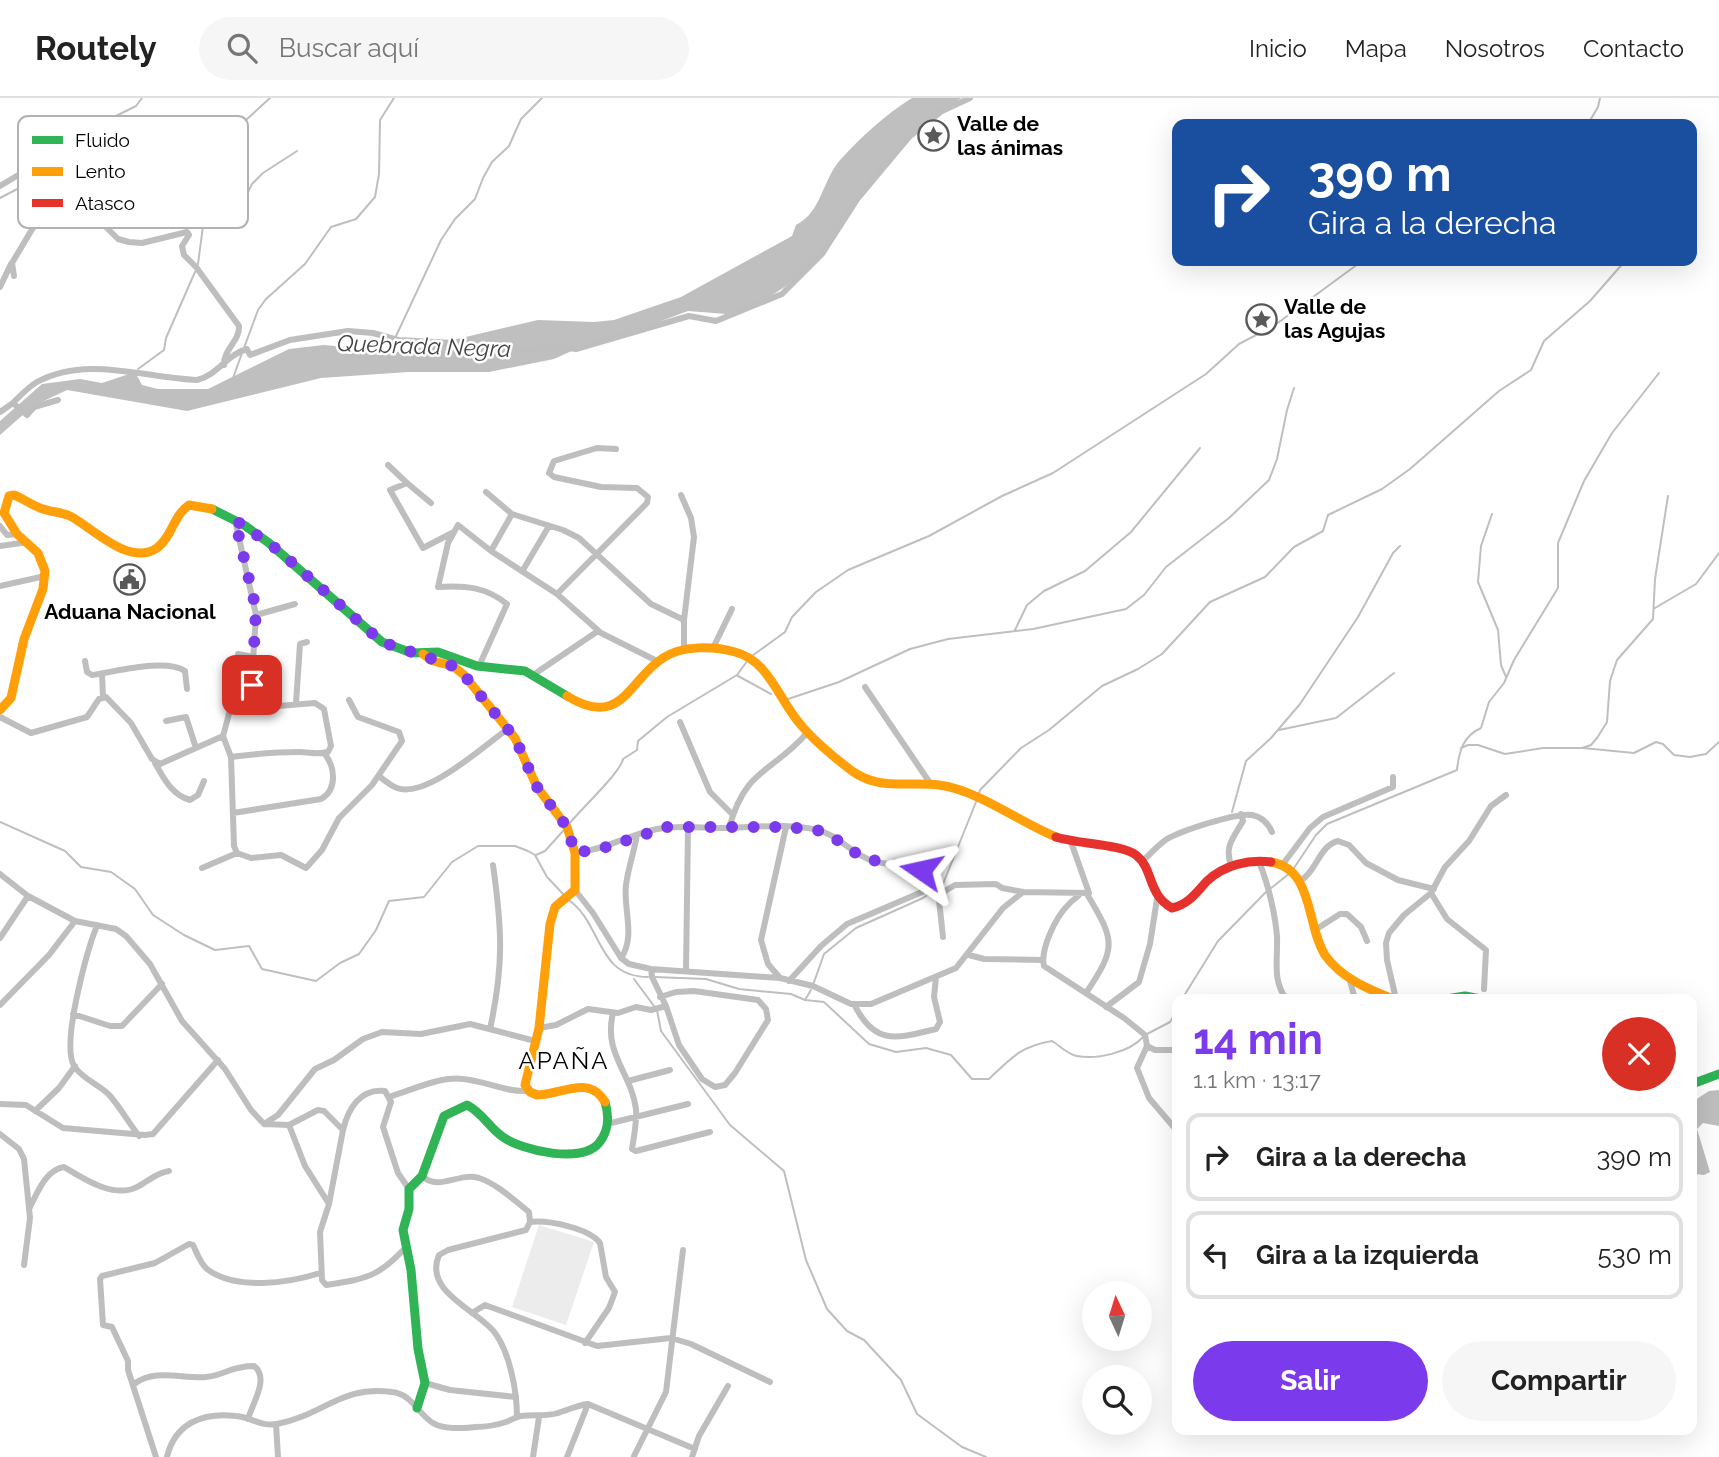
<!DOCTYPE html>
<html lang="es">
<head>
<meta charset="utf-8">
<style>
	body { margin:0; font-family:Raleway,sans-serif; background:#f6f6f6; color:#222; height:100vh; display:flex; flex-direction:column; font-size:26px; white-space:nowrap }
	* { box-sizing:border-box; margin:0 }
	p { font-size:23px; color:#767676 }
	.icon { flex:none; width:38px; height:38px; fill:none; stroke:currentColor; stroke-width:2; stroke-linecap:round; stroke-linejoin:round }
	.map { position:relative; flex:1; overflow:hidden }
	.sheet { position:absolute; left:1172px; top:896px; width:525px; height:441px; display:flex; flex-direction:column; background:#fff; border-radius:14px; box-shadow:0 7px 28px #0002 }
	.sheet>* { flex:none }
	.hud { position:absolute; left:1172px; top:21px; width:525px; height:147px; border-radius:14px; box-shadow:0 7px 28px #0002; background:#1a4fa0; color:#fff; overflow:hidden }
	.needle { width:46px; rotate:356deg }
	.tools { position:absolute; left:1082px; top:1183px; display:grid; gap:14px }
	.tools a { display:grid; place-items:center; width:70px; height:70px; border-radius:50%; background:#fff; box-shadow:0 7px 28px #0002; font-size:35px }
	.pin { position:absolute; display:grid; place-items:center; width:60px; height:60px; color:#fff; margin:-30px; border-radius:14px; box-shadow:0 4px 10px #0006 }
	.me { position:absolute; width:77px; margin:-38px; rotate:281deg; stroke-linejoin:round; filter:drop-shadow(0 0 5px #0008) }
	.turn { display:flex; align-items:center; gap:24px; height:147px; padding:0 21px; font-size:32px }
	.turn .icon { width:91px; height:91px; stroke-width:2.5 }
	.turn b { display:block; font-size:49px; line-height:60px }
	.round { display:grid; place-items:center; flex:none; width:74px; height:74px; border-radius:37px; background:#f6f6f6 }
	.summary { display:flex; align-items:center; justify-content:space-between; height:119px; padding:0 21px }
	h1 { font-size:42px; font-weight:700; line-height:52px; color:#7c3aed }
	.cta { display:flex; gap:14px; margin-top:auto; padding:14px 21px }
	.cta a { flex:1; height:80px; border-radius:42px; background:#7c3aed; color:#fff; font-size:28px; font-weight:700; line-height:80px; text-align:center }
	.cta a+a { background:#f6f6f6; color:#222 }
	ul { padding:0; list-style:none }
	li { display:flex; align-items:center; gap:21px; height:88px; margin:0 14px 10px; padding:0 7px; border:4px solid #e0e0e0; border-radius:14px }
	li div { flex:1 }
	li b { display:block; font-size:26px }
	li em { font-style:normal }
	header { display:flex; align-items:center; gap:42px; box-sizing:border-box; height:98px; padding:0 35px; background:#fff; border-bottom:2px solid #e0e0e0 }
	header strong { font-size:33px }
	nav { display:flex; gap:38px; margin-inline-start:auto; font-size:24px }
	.search { width:490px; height:63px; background:#f6f6f6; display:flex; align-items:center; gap:18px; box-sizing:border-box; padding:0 24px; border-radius:38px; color:#767676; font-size:26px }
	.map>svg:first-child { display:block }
	.green { fill:#ececec }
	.water { fill:#bfbfbf }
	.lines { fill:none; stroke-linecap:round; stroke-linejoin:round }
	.stream { stroke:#bfbfbf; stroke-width:2 }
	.street { stroke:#bebebe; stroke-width:6 }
	.fast { stroke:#30b455; stroke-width:9 }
	.slow { stroke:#ff9f0a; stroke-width:9 }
	.jam { stroke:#e5322d; stroke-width:9 }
	.route { stroke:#7c3aed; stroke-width:12; stroke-dasharray:0 21.6 }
	.labels { text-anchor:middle; stroke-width:5; stroke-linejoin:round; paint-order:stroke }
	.poi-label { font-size:21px; font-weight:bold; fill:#000; stroke:#fff; text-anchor:start }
	.water-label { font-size:23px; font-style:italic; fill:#444; stroke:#fff }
	.quarter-label { font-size:24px; letter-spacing:2px; fill:#000; stroke:#fff }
	.key { fill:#fff; stroke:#b2b2b2; stroke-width:2 }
	.key-label { font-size:19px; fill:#000 }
</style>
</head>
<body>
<header>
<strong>Routely</strong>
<div class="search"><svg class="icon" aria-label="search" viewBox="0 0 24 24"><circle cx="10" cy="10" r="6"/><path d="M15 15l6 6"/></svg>Buscar aquí</div>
<nav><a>Inicio</a><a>Mapa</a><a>Nosotros</a><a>Contacto</a></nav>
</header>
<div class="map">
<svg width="1719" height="1359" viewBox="0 0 1719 1359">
	<rect width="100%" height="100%" fill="#fff"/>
	<path class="green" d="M539 1127 594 1144 566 1227 512 1209Z"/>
	<path class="water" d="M912 0H961L909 40 858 100 822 156 786 188 757 207 726 216 688 213 618 239 576 251 554 261 489 274H408L321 280 187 313 67 292 33 308 0 337V323L42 286 80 281 102 285 135 274 142 287 158 291H208L289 251 324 247 402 254 538 222 594 224 614 222 681 199 792 138 796 127C822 114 822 82 841 61 863 37 885 17 912 0Z
		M1719 992V1028L1703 1025 1697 1031 1710 1074 1704 1077 1695 1076 1692 1072V1004L1709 993Z"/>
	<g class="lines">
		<path class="stream" d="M1588 26 1598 9 1600 0
			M0 100 23 88 66 43 136 8 142 0
			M205 128 221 120 245 100 252 86 263 75 297 53
			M198 166 205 113 221 63V46L229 32 246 22 270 0
			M244 250 258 212 266 201 305 166 331 129 356 121 375 99 379 76 380 22 394 0
			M389 253 441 142 455 121 475 101 483 80 492 64 509 48 521 21 542 0
			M138 271 164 252 166 240 195 174
			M233 280 242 255
			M1492 416 1481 448 1478 484 1498 532 1501 567 1506 579
			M1655 510 1696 486 1719 455
			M1015 532 1027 507 1044 493 1085 473 1131 434 1200 350
			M752 558 785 534 792 519 816 494 848 472 929 438 1002 398 1053 375 1206 276 1239 246 1275 227 1362 163
			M738 578 771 596
			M788 601 839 584 910 551 948 541 1033 531 1126 511 1144 497 1166 469 1229 420 1269 382 1277 361 1287 312 1294 290
			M1279 632 1336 620 1394 575
			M1461 650 1468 647H1478L1505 656 1543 650H1582L1591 647 1597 640 1607 624 1610 583 1617 562 1653 521 1655 481 1668 398
			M1583 650 1634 655 1656 644 1663 646 1674 657 1690 659 1706 656 1719 644
			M978 699 980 692 1021 650 1049 632 1102 588 1138 571 1162 556 1210 504 1265 479 1294 449 1323 433 1328 417 1382 391 1410 371 1499 293 1531 272 1544 243 1590 203 1625 163
			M1232 714 1246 663 1271 640 1300 606 1358 519 1393 455 1400 448
			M0 724 65 753 81 769 111 774 135 791 153 817 184 837 215 852 249 848 262 871 316 883 340 865 359 856 376 832 389 803 424 799 452 764 478 748H515L528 753 535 757 547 779 564 797
			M569 726C580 712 621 674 623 661L637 652 638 643 667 619 737 577 748 562
			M536 757 545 753 563 733
			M1294 770 1316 737 1327 726 1457 672C1459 653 1463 638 1481 630L1489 604 1504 585 1514 562 1558 490V445L1584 383 1612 335 1659 275
			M1270 791 1290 775
			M567 801C603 824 595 879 648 879
			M654 879 706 881 739 891 791 896 805 902 824 904 869 946 896 954 926 950 951 957 972 981H989C1011 960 1021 948 1052 943 1060 948 1069 957 1077 958 1097 962 1130 954 1143 939
			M634 881 654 908
			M813 887 824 856 856 830 923 800 943 786 976 704
			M1182 901 1218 843 1266 794
			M805 902 811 892
			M657 912 661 933 730 1027 784 1073 806 1162 827 1211 847 1233 864 1242 901 1282 917 1316 962 1349 986 1359
			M1147 936 1170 924 1178 911"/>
		<path class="street" d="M0 88 20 76 48 46C65 47 69 62 65 76L12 165 14 178
			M50 103 98 121 118 141 129 144 142 145 187 134 189 137 182 148 184 157 196 169 239 228C240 243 223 252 224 267
			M0 189 11 166
			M13 305C20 298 28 289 37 284 87 257 144 280 197 282 218 277 226 257 247 251L250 257 290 242 348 233 373 235 398 242 473 246 530 253 555 248 576 251 689 218 716 223 782 196 822 156 858 100 909 39 942 13 970 0
			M0 314 13 305 27 317 34 309 58 302
			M388 367 407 385
			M486 394 512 416 563 432 579 440 651 506 684 522
			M681 397 691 420 694 439 684 522V551
			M431 405 407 385 390 392 423 450 452 435
			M235 422 256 517 252 578 254 611
			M0 428 7 437 17 436
			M0 448 28 444
			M491 453 512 416
			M523 472 549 428
			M0 488 45 478
			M557 496 647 405 648 399 637 390 601 389 554 379 549 375 554 363 597 350 616 351
			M256 517 295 506
			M713 550 732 511
			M238 556 253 559
			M85 563 87 574 92 577C115 574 165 560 185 573L187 591
			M479 568 507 506C486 489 465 487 438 489L448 445 458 427 491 453 557 496 601 535 657 563
			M102 576 103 599
			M533 577 598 533
			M865 589 930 685
			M296 605 300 546 307 544
			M0 619 31 635 87 619 99 601 106 599 131 625 152 661 160 666 223 638 230 612 315 605 324 611 331 648 328 654C317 657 310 654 300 654 277 654 254 656 231 659
			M166 623 186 619 196 650
			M680 624 710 694 733 717
			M223 638 231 659 234 748 237 755 251 760 281 757 306 770 322 752 339 720 372 687 402 643 399 634 358 619 349 602
			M155 665C164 681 172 697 190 702L198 697 204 683
			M379 678C384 682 391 688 397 690 427 701 484 647 508 631
			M233 715 321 701C338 691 335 668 324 655
			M729 730C746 669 771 676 807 635
			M575 755C604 752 628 737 657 731 681 726 707 731 731 730 759 729 790 725 817 732 838 736 852 757 873 763 892 769 919 763 932 782L931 787 922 794 847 826 821 848 789 883
			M1142 764C1150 756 1158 747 1167 741 1181 733 1237 714 1252 717 1262 719 1268 725 1272 734
			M1259 764C1268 785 1275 815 1277 838 1278 862 1272 881 1286 901
			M1283 766 1310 730 1323 719 1393 689V679
			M1232 769C1223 749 1234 739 1243 723L1241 716
			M202 770 237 755
			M0 776 28 798 75 823 116 831 126 838 150 866 182 923 225 971 251 1012 264 1026 289 1027 318 1012 324 1013 343 1032C348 1011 360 990 385 993L391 1004 383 1029 398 1075 409 1091
			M1300 783C1317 773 1319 748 1338 743L1349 747 1366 765 1398 782 1434 791
			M575 792 593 815 621 860 629 866 651 871 780 880 813 888 851 906H871L956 870 1003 810 1023 794
			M1081 795C1077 800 1072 802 1068 807 1056 819 1040 851 1044 868L1124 920 1145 937 1147 948
			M1431 795 1447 821 1486 852 1484 891
			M97 827C87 853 61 945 74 968 83 982 101 987 111 999 121 1011 129 1025 139 1038
			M1315 832 1340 816H1347L1361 829 1367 843
			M943 839 939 802 945 793 955 787 996 786 1002 790 1023 794 1089 795 1071 744
			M0 840 28 798
			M969 857 984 861 1043 862
			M621 860C636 839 623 810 626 787 628 771 634 754 637 737
			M686 872 688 730
			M780 880 768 866 761 842 786 729
			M1350 883 1355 901
			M1086 895C1117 849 1115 843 1087 796
			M660 899 676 894 694 893 758 902 766 911 768 922 735 975 725 987 715 989 702 981 679 947 666 908
			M1396 901 1387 862 1386 845 1389 835 1404 817 1431 795 1445 769 1469 743 1491 708 1506 697
			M854 906C875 949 898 940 936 931L940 924 934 899 936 879
			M0 907 49 857 75 823
			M1106 909 1139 884 1150 846 1157 801
			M613 915C603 956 631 974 636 1011 637 1024 634 1038 632 1051L636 1053 710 1034
			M73 916 110 928H122L162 886
			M539 930 556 927 588 911 618 915 636 909 651 912 666 908 652 879 651 871
			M490 931C504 867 502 831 493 767
			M1178 952H1155L1147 948 1137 970 1149 1000 1178 1034
			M628 983 670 972
			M389 999C412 992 440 978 463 981 486 983 504 994 528 993
			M0 1006 26 1007 63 1030 145 1037 153 1036 218 962
			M35 1013 59 990 75 968
			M264 1026 278 1017 315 971 334 962 363 941 382 934 421 936 470 926 535 943
			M607 1026 688 1006
			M289 1027 305 1068 329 1106
			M343 1032 329 1106 320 1134 322 1182 326 1187C366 1181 379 1179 407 1148
			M0 1036 19 1051 24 1061 30 1120 24 1167
			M422 1078C439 1094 458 1074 479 1080 497 1086 514 1102 529 1114L530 1124 526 1132 448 1152 439 1157C423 1194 478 1212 495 1235 510 1255 517 1294 517 1319
			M29 1111C37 1096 45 1072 64 1069 84 1081 115 1102 139 1088 150 1082 156 1075 169 1073
			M530 1124C548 1122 589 1130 600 1145L606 1179 615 1194 609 1210 585 1245
			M472 1215 485 1207 597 1248 671 1240 691 1246 770 1284
			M425 1285 450 1292 516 1299
			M134 1286C155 1270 182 1281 206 1279 225 1277 231 1268 254 1268 270 1280 252 1306 248 1321
			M276 1326 278 1359
			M634 1358 666 1294 683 1152
			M156 1359 128 1272V1263L112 1229 103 1227 100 1181 102 1178 155 1165 189 1146 193 1147C197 1155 200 1165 207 1171 235 1193 289 1185 320 1175
			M167 1359C175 1325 203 1314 236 1318 251 1319 261 1329 277 1326 324 1317 341 1287 392 1294 412 1296 418 1316 433 1325 444 1332 463 1330 475 1329 485 1329 497 1327 506 1324 512 1322 515 1319 521 1318 534 1316 545 1319 558 1315 568 1312 578 1307 588 1306L695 1351
			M533 1359 539 1319
			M567 1359 588 1306
			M692 1359 699 1338 728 1288"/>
		<path class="fast" d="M212 411 244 427 269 445 382 544 412 555 438 554 477 568 525 573 567 598
			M1446 901 1465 898 1481 901
			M1692 986 1719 976
			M417 1310 425 1285 418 1251 411 1172 403 1132 409 1111V1091L422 1078 444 1018 467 1007C483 1015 489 1030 503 1039 523 1053 582 1066 599 1045 609 1033 609 1017 605 1004"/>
		<path class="slow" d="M423 556 433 563 453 568 464 577 515 640 537 689 567 729 575 755V792L555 809 550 826 539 930 525 987 530 994 537 997C561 997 589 976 605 1004
			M567 598C622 632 629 581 663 560 682 547 714 548 735 554 770 563 779 603 801 627 815 644 835 660 852 673 880 693 908 683 939 687 978 692 1019 724 1056 739
			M0 612 11 600 24 541 43 491 45 473 38 455 17 436 4 415 9 398 14 397C24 401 33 408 43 411 52 414 61 414 70 418 93 430 129 469 157 450 172 439 173 418 189 407L212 411
			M1271 764C1314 771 1306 827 1325 857 1341 880 1368 891 1393 901"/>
		<path class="jam" d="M1056 739C1077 746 1122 746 1136 757 1154 771 1147 796 1172 810 1189 806 1196 795 1207 783 1224 767 1249 761 1271 764"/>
	</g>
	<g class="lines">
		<path class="route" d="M252 587 256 511 235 422 278 452 382 544 453 568 464 577 515 640 537 689 567 729 575 755 603 750 667 729H786L817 732 830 737 863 760 921 772"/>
	</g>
	<defs>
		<symbol id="sight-ring" viewBox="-11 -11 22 22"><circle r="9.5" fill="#fff" stroke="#595959" stroke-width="1.5"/><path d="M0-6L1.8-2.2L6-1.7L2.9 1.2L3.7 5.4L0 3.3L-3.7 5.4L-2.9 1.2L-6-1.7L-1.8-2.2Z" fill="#595959"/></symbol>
		<symbol id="civic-ring" viewBox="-11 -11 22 22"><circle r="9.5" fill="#fff" stroke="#595959" stroke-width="1.5"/><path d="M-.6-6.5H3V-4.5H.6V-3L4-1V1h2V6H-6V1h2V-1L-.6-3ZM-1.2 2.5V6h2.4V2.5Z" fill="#595959"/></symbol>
	</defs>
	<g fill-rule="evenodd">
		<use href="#sight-ring" x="916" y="20" width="35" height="35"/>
		<use href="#sight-ring" x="1244" y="204" width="35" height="35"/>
		<use href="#civic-ring" x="112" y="464" width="35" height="35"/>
	</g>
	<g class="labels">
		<g class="poi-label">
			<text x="957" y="33">Valle de<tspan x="957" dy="24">las ánimas</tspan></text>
			<text x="1284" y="216">Valle de<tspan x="1284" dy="24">las Agujas</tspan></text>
			<text x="130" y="521" text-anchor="middle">Aduana Nacional</text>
		</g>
		<g class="water-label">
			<text transform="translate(424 248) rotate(2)" y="8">Quebrada Negra</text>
		</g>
		<g class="quarter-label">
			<text x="564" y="971">APAÑA</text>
		</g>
	</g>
	<rect x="18" y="18" width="230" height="112" rx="10" class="key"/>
	<rect x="32" y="38" width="31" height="8" fill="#30b455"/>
	<rect x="32" y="69" width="31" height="9" fill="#ff9f0a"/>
	<rect x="32" y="101" width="31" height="8" fill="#e5322d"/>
	<g class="key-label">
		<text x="75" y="49">Fluido</text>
		<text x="75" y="80">Lento</text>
		<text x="75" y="112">Atasco</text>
	</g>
</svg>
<div class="tools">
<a><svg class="needle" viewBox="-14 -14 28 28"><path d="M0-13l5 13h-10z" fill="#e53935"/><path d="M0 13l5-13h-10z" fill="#767676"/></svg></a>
<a><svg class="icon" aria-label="search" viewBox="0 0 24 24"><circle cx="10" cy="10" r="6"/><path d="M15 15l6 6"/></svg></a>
</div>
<div class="pin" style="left:252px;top:587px;background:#d93025"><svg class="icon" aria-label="arrive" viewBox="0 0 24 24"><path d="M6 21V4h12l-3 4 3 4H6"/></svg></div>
<svg class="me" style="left:921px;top:772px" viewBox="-20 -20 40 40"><path d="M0-17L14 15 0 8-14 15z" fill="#7c3aed" stroke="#fff" stroke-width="4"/></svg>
<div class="hud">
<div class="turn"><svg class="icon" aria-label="right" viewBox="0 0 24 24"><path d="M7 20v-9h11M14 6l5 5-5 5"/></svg><div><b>390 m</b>Gira a la derecha</div></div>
</div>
<section class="sheet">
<div class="summary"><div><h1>14 min</h1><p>1.1 km · 13:17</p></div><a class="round" style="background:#d93025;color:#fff"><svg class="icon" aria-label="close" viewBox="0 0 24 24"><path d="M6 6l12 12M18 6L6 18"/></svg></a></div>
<ul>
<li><svg class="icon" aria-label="right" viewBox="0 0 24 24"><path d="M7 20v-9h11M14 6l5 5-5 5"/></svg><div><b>Gira a la derecha</b></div><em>390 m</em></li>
<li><svg class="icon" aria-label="left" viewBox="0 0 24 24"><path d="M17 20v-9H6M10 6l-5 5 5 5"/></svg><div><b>Gira a la izquierda</b></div><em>530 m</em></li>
</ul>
<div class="cta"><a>Salir</a><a>Compartir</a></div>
</section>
</div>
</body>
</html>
